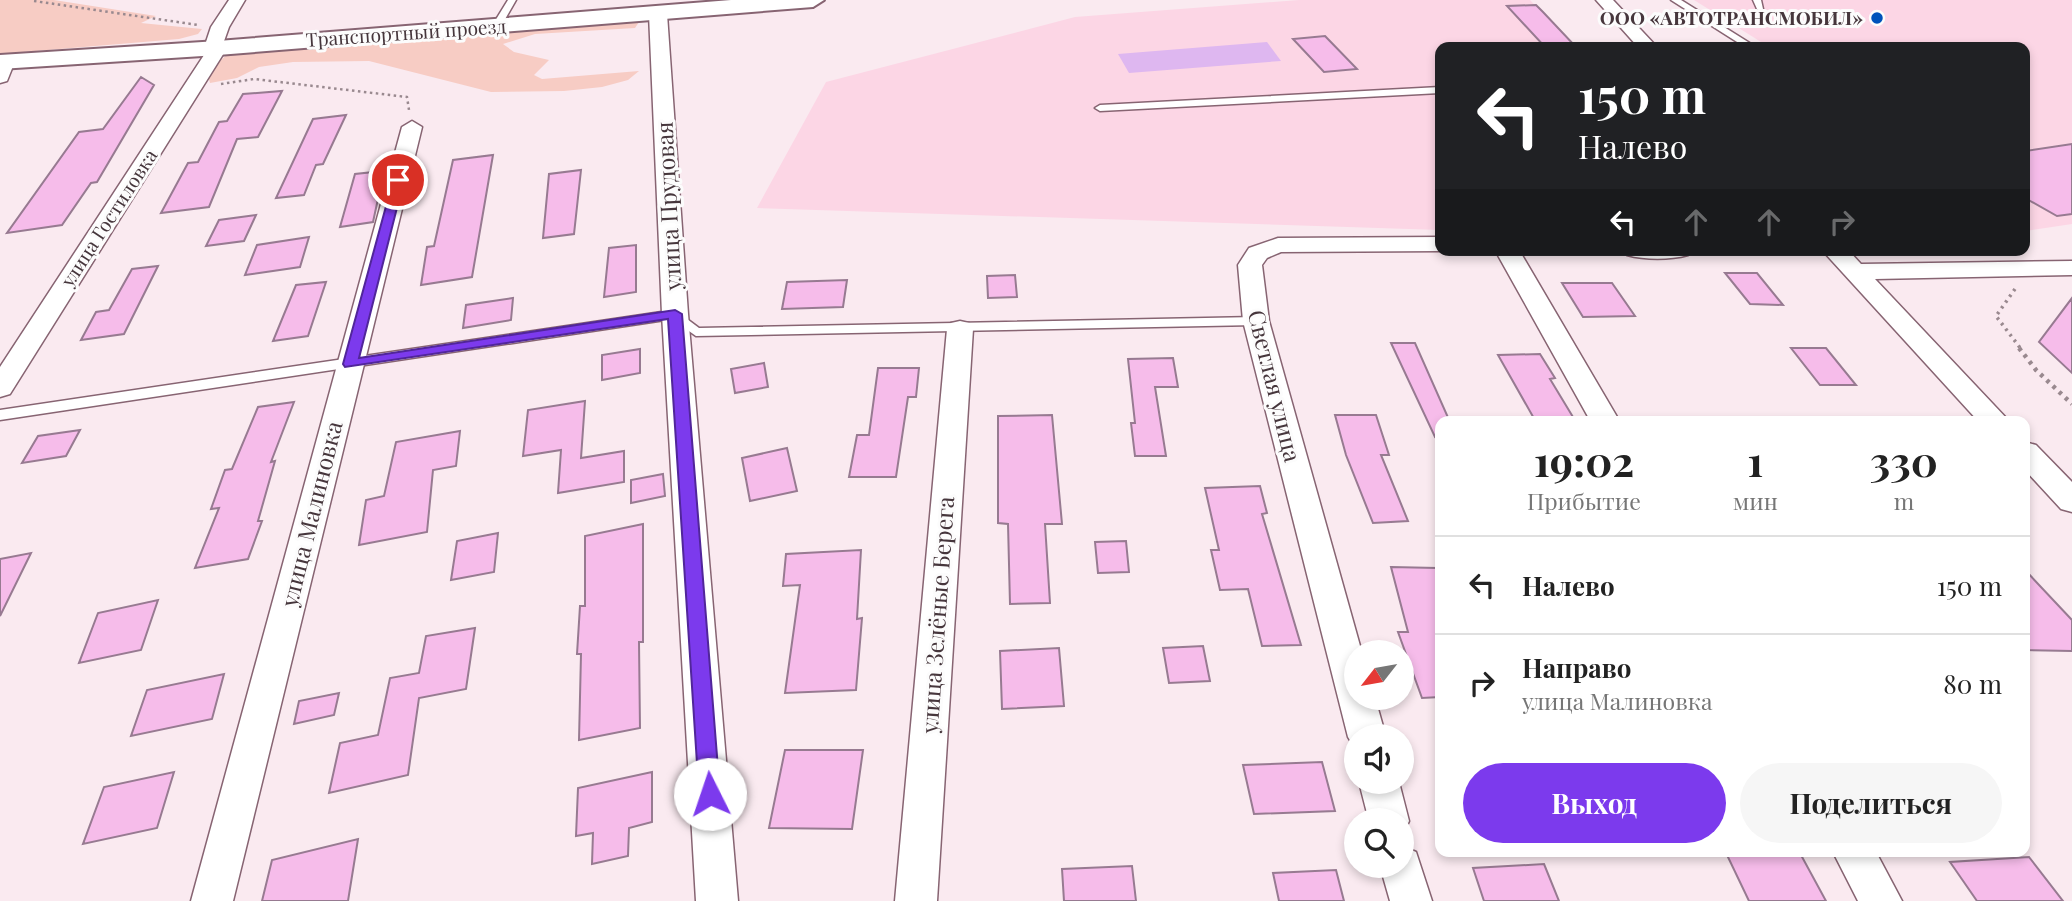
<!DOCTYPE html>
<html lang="ru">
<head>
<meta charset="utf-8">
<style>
	body { margin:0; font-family:"Playfair Display",serif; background:#f6f6f6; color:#222; height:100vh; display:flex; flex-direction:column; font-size:26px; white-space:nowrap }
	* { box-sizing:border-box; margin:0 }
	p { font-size:23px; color:#767676 }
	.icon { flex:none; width:38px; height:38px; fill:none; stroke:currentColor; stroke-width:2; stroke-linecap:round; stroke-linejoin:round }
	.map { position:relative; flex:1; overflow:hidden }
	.details { position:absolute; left:1435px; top:416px; width:595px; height:441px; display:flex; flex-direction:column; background:#fff; border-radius:14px; box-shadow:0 4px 10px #0003 }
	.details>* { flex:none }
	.hud { position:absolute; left:1435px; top:42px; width:595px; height:214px; border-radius:14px; box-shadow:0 4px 10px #0003; background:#202124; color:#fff; overflow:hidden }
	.needle { width:46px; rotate:239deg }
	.fabs { position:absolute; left:1344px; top:640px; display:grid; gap:14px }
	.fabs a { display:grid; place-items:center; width:70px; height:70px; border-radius:50%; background:#fff; box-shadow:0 4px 10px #0003; font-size:35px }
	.pin { position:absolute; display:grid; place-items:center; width:60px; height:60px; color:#fff; margin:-30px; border:4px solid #fff; border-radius:50%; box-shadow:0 2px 7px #0007 }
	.me { position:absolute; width:77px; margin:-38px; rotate:356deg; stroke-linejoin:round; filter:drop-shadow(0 0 5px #0008) }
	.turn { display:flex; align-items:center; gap:24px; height:147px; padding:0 28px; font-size:32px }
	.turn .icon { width:91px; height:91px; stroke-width:2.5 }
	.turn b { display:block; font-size:49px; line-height:60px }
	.lanes { display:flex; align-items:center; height:66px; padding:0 28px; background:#0003; justify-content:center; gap:35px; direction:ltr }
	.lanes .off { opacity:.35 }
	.eta { display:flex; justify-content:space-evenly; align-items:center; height:119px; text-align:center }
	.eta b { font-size:42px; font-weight:700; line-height:49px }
	.primary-button { display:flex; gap:14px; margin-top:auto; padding:14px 28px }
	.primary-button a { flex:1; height:80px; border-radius:42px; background:#7c3aed; color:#fff; font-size:28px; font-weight:700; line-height:80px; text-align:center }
	.primary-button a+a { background:#f6f6f6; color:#222 }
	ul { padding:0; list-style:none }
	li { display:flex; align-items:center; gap:21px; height:98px; padding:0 28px; border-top:2px solid #e0e0e0 }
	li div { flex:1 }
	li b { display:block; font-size:26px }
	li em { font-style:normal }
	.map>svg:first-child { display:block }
	.built { fill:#fcd6e5 }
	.green { fill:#f7ccc4 }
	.water { fill:#deb7f0 }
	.building { fill:#f6bcea; stroke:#977a91; stroke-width:2 }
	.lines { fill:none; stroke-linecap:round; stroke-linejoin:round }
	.service-casing { stroke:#876472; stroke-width:3 }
	.minor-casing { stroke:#876472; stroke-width:3 }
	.secondary-casing { stroke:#876472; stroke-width:4 }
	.path-far2 { stroke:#99898f; stroke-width:2.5; stroke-dasharray:2.5 3.5; stroke-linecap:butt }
	.path-far1 { stroke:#99898f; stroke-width:3.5; stroke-dasharray:2.5 4.5; stroke-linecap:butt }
	.path { stroke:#99898f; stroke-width:4.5; stroke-dasharray:3.5 5; stroke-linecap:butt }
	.service { fill:#fff; fill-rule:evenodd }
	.minor { fill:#fff; fill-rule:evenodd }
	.secondary { fill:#fff; fill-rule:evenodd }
	.route { fill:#7c3aed; stroke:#51269a; stroke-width:2 }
	.poi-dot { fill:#0052bb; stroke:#fcfcfc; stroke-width:2.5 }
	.labels { text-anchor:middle; stroke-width:6; stroke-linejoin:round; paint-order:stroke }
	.far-poi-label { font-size:19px; font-weight:bold; fill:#46363c; stroke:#fcfcfc; text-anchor:end }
	.far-street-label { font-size:19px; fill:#46363c; stroke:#fcfcfc }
	.street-label { font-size:23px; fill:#46363c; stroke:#fcfcfc }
</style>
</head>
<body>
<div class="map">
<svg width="2072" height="901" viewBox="0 0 2072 901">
	<rect width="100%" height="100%" fill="#faeaf0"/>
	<path class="built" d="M1299 0H1530L1576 47H1440V230L757 208 826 82 1075 17Z
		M1694 0H2072V224L2025 231V47H1769Z"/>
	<path class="green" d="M0 0H54L156 16 141 23 202 29 198 34 179 39 0 54Z
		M641 19 635 28 535 34 503 44 514 52 549 60 534 75 542 79 639 71 628 80 602 87 564 91 491 92 369 61 293 62 259 67 237 78 210 83 207 72 229 53 332 47 338 43Z"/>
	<path class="water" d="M1267 42 1281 61 1129 73 1118 54Z"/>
	<path class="building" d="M1536 5 1543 12 1576 47H1545L1507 6Z
		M1325 36 1357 69 1324 72 1293 39Z
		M141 77 154 85 97 182 91 183 62 225 7 233 79 132 103 129Z
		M282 91 258 137 237 139 209 207 161 213 188 163 198 162 219 122 227 121 243 94Z
		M346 115 323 164 316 165 304 195 276 198 313 119Z
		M2072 144V214L2057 216 2025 198V151Z
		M493 155 472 277 421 285 427 247 434 246 453 160Z
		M581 170 574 234 543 238 549 174Z
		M384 171 373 222 340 227 355 174Z
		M256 215 244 241 206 246 219 220Z
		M309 237 300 267 245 275 257 245Z
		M636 245V292L604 297 609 248Z
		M158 266 124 334 81 340 96 312 109 310 132 269Z
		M1725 273H1757L1783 305 1750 304Z
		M1015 275 1017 297 988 298 987 276Z
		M847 280 843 307 782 309 787 282Z
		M326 282 308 336 273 341 296 285Z
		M1562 283H1612L1635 316 1583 317Z
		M513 298 511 320 463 328 466 305Z
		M2072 298V373L2039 342Z
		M1391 343H1415L1450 422H1440V435L1435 437Z
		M1791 348H1826L1856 385H1820Z
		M640 349V373L602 380V355Z
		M1540 354 1555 378 1550 379 1576 422H1536L1498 355Z
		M1173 358 1178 387H1155L1166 456H1135L1131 423H1135L1128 359Z
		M764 363 768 387 735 393 731 369Z
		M878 368H919L916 397H908L896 477H849L857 435H869Z
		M585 401 581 458 624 451V482L558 493 561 450 523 456 528 410Z
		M294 402 271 462 275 461 258 521H262L248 559 195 568 219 508 211 509 225 470 232 469 258 407Z
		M1052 415 1062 524H1045L1050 603 1010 604 1008 524 998 523V416Z
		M1335 415H1376L1389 455H1381L1408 521 1373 523 1346 455Z
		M80 430 66 456 22 463 38 436Z
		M460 431 456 466 433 470 427 532 359 545 366 500 384 496 396 442Z
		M787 448 797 491 750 501 742 458Z
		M663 474 665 496 631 503V480Z
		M1260 486 1267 513 1262 514 1301 645 1262 646 1248 589 1220 590 1211 550H1219L1205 488Z
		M643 524V642H639L640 728 579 740 581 654H577L580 606H585V536Z
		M498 533 494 572 451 580 457 541Z
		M1126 541 1129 572 1098 573 1095 542Z
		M861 550 857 619 862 618 856 690 785 693 800 585 783 586 786 554Z
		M31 553 0 616V559Z
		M1391 567 1437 568 1440 580V697L1422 698 1398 632H1408Z
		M2025 570 2072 620V651L2025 650Z
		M158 600 141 650 79 663 98 613Z
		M475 628 466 689 419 698 408 775 329 793 340 743 378 735 390 678 419 673 426 636Z
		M1203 646 1210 681 1169 683 1163 648Z
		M1059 648 1064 706 1002 709 1000 651Z
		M224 674 212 719 131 736 147 690Z
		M339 693 334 715 294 724 299 701Z
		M785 750H863L852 829 769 828Z
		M1322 762 1335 811 1254 814 1243 765Z
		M174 772 157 828 83 844 104 787Z
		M652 772V822L629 828 628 856 592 864 593 833 576 836 578 788Z
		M358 839 348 901H262L272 860Z
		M1727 855H1801L1826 901H1749Z
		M2029 857 2063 901H1977L1950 862Z
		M1544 864 1559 901H1484L1473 868Z
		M1132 866 1136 901H1064L1062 869Z
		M1336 870 1344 901H1279L1273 873Z"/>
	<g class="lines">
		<defs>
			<path id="service" d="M508 0H516L500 28H494L492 26Z
				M1671 0H1681L1756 47H1745Z
				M1753 0H1761L1763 9H1757Z
				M1440 87V93L1100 111 1095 108 1100 105Z
				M675 310 699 328 1256 317 1263 321 1256 325 696 336 672 319 0 420V410Z"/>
			<path id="minor" d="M229 0H245L229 27 223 44 227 48 10 394 0 397V367L206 52 204 48 211 27Z
				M1596 0H1613L1657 47H1638Z
				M658 9 667 14 688 314 738 901H696L662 314 649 14Z
				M6 55 15 61 7 81 0 83V57Z
				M412 121 422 127 233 901H191L402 127Z
				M1440 237V250H1444L1440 251 1281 252 1267 258 1262 265 1269 321 1362 653H1356V698H1375L1386 737H1356V750L1348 737 1243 321 1238 265 1249 248 1278 238Z
				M1495 250H1519L1620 422H1591Z
				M1624 250H1691L1688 255C1670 260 1645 260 1627 255Z
				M1822 250H1848L1861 264 2072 261V275L1875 279 2010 422H1979Z
				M960 321 969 323 973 329 937 901H895L947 329 951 323Z
				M2025 442 2036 445 2072 482V512L2061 509 2025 470Z
				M1359 782H1399L1409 821 1403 834 1402 821H1369Z
				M1402 846 1416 852 1432 901H1390L1380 866H1402Z
				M1833 852H1876L1902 901H1858Z"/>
			<path id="secondary" d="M731 0H824L813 7 218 55 0 69V55L218 41Z"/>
		</defs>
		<use href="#service" class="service-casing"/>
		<use href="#minor" class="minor-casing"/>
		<use href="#secondary" class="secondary-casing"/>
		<path class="path-far2" d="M34 1 198 25
			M221 84 254 79 407 97 409 110"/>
		<path class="path-far1" d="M2015 289 1996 316 2021 349"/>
		<path class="path" d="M2019 348 2036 370 2072 404"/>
		<use href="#service" class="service"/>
		<use href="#minor" class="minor"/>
		<use href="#secondary" class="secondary"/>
	</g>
	<path class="route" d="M394 177 404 180 359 358 675 310 682 314 720 794 717 801 710 804 702 801 699 794 668 319 345 367 343 364Z"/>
	<circle class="poi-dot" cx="1877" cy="18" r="7"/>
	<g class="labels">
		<g class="far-poi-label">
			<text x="1863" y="25">ООО «АВТОТРАНСМОБИЛ»</text>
		</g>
		<g class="far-street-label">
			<text transform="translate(406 33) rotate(-4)" y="7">Транспортный проезд</text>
			<text transform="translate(109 218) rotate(-57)" y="7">улица Гостиловка</text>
		</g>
		<g class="street-label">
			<text transform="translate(669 206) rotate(-93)" y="8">улица Прудовая</text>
			<text transform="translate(1274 386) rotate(76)" y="8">Светлая улица</text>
			<text transform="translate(312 514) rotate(-76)" y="8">улица Малиновка</text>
			<text transform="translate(938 615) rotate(-86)" y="8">улица Зелёные Берега</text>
		</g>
	</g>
</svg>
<div class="fabs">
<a><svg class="needle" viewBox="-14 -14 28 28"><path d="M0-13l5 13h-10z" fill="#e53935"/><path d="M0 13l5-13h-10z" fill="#767676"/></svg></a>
<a><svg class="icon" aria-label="sound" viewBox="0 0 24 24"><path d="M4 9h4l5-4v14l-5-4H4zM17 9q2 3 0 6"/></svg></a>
<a><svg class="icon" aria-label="search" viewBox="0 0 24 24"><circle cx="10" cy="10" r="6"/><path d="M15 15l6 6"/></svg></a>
</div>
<div class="pin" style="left:398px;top:180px;background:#d93025"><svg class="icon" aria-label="arrive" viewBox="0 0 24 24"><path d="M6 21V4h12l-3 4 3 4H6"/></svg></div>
<svg class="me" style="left:710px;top:794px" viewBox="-20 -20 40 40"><circle r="19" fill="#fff"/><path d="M0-13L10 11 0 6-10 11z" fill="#7c3aed"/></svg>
<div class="hud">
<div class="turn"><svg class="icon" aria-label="left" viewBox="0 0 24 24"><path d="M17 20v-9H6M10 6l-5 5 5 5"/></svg><div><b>150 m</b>Налево</div></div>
<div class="lanes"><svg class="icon" aria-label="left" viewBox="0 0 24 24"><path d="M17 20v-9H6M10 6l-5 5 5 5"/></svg><svg class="icon off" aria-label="ahead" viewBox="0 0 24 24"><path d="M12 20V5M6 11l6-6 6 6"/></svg><svg class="icon off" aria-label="ahead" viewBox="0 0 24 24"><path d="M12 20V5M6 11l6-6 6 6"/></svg><svg class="icon off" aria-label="right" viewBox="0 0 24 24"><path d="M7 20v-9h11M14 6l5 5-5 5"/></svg></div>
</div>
<section class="details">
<div class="eta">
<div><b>19:02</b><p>Прибытие</p></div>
<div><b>1</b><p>мин</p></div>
<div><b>330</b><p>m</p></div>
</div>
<ul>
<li><svg class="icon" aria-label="left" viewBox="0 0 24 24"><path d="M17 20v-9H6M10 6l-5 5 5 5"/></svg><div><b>Налево</b></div><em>150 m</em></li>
<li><svg class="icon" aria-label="right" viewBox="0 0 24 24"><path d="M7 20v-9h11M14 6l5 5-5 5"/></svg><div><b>Направо</b><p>улица Малиновка</p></div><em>80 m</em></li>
</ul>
<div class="primary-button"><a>Выход</a><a>Поделиться</a></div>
</section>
</div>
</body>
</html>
